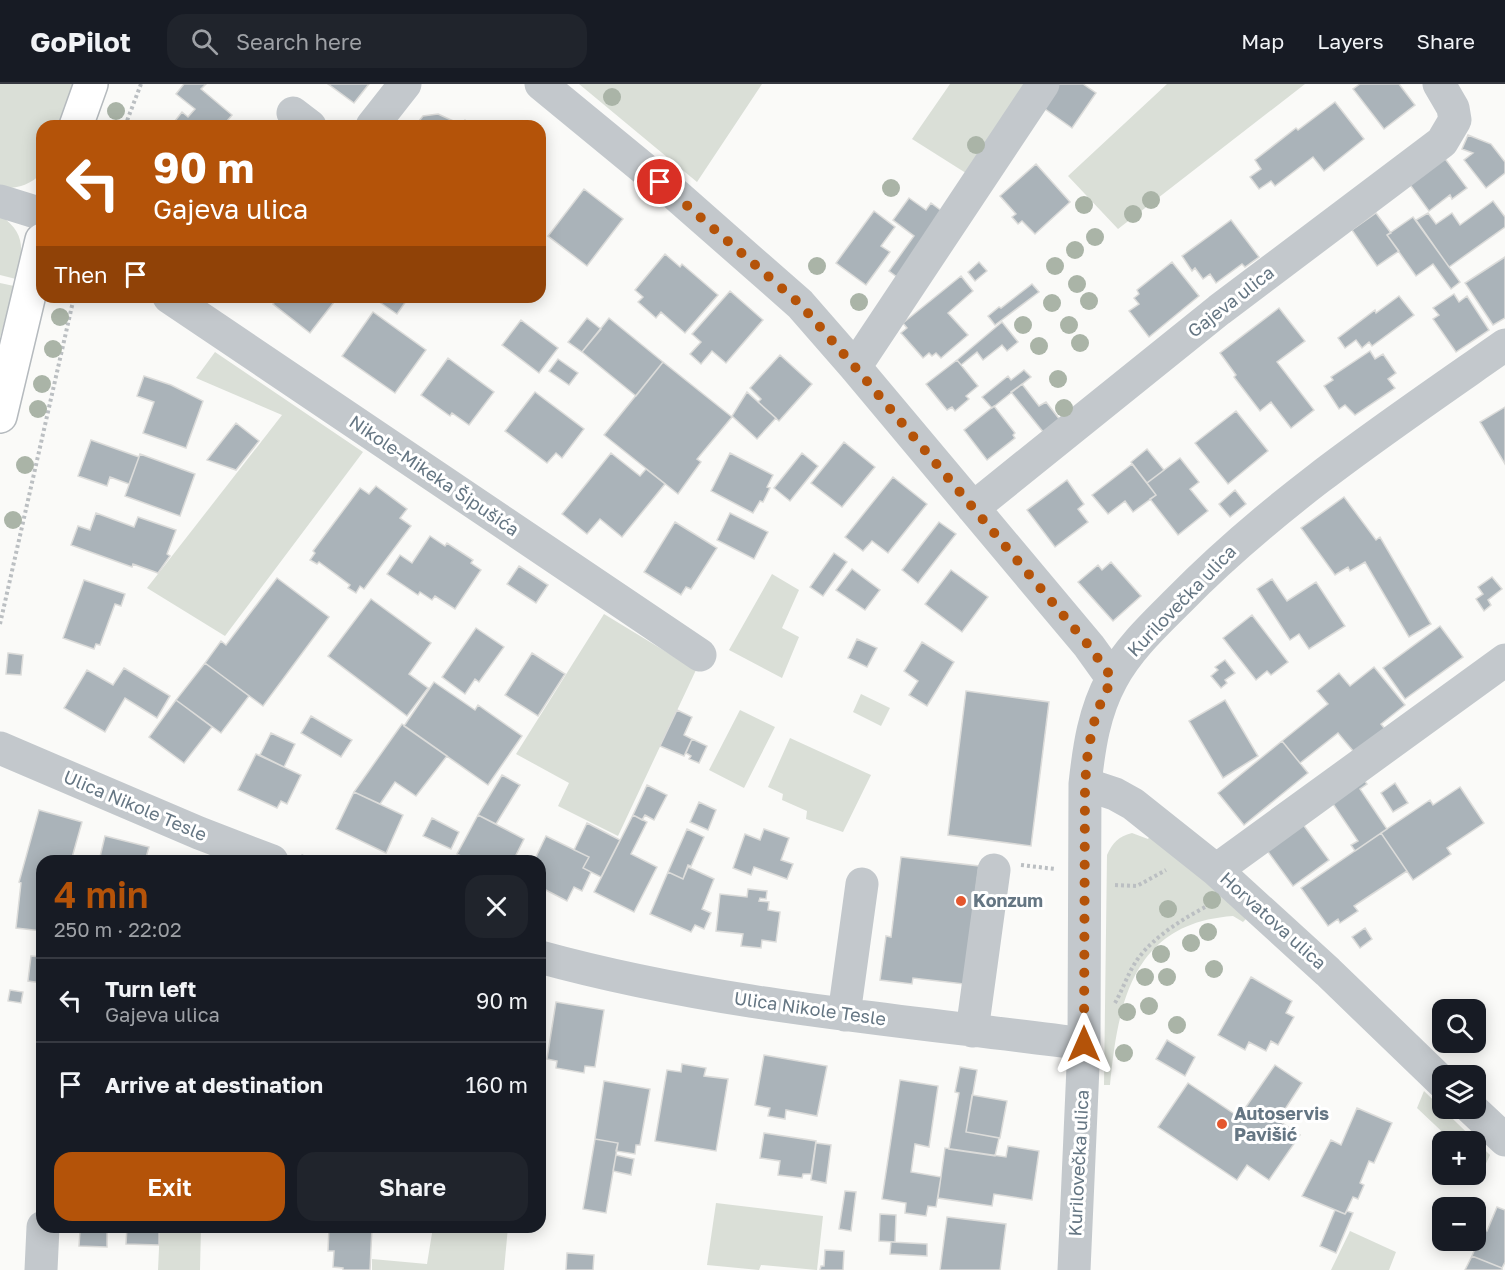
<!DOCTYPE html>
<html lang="en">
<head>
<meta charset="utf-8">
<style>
	body { margin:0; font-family:"Golos Text",sans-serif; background:#20242c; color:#f1f3f6; height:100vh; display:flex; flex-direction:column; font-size:22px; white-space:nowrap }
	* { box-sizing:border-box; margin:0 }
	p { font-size:20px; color:#9ea1a6 }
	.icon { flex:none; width:33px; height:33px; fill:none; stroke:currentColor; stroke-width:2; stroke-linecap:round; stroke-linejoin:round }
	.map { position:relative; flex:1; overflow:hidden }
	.drawer { position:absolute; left:36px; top:771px; width:510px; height:378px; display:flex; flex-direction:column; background:#171b24; border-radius:18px; box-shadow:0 3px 15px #0003 }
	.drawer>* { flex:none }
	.guide { position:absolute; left:36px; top:36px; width:510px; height:183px; border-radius:18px; box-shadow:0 3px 15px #0003; background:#b45309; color:#fff; overflow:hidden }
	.controls { position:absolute; left:1432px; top:915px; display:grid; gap:12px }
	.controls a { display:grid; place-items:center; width:54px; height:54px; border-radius:12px; background:#171b24; box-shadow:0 3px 15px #0003; font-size:30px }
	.pin { position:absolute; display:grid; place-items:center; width:51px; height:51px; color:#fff; margin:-26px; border:3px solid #fff; border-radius:50%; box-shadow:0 2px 6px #0007 }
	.me { position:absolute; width:66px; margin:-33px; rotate:0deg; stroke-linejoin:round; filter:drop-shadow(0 0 4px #0008) }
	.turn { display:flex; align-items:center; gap:21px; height:126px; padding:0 18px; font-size:27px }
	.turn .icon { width:78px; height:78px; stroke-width:2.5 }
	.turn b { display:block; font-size:42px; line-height:51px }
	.then { display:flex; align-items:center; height:57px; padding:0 18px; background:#0003; gap:12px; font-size:22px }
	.round { display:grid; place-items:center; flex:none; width:63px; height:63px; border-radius:18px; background:#20242c }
	.overview { display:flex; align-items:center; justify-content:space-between; height:102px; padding:0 18px }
	h1 { font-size:36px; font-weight:600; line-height:45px; color:#b45309 }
	.action { display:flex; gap:12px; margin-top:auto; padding:12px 18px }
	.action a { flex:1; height:69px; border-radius:18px; background:#b45309; color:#fff; font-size:24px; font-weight:600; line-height:69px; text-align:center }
	.action a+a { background:#20242c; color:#f1f3f6 }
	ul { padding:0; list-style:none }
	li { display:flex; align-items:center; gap:18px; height:84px; padding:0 18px; border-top:2px solid #363941 }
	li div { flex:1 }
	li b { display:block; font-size:22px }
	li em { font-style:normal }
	header { display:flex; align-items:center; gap:36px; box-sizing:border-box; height:84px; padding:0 30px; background:#171b24; border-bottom:2px solid #363941 }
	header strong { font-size:28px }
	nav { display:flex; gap:33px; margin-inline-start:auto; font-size:21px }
	.search { width:420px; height:54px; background:#20242c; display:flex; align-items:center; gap:15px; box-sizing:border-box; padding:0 21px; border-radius:18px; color:#9ea1a6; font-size:22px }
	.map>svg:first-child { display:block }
	.green { fill:#dadfd7 }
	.building { fill:#aab3b9; stroke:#dcdcda; stroke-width:1.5 }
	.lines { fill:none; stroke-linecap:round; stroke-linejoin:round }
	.major-casing { stroke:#b5babe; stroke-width:36 }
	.path { stroke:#bbbfc2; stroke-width:4; stroke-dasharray:3 3; stroke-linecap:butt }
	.minor { stroke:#c3c8cc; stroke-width:33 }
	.major { stroke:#fff; stroke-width:33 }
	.tree { fill:#aab4a7 }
	.route { stroke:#b45309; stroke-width:10; stroke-dasharray:0 18 }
	.poi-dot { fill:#e4572e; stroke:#fff; stroke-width:2 }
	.labels { text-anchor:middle; stroke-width:6; stroke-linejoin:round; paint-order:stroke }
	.street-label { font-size:18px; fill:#657683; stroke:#fff }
	.poi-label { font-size:18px; font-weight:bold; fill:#657683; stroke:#fff; text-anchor:start }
</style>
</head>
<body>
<header>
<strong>GoPilot</strong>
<div class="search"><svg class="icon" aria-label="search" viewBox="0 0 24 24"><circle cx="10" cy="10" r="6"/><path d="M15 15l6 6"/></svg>Search here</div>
<nav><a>Map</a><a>Layers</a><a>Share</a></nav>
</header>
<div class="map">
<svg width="1505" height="1186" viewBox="0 0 1505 1186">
	<rect width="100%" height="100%" fill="#fafaf8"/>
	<path class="green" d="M0 0H74L59 42H42V89C30 101 17 105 0 104Z
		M579 0H762L697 98Z
		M950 0H1030L969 91 912 55Z
		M1167 0H1305L1118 145 1068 92Z
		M0 131C27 150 23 167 16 195L0 191Z
		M0 199 14 202 0 254Z
		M215 268 363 368 225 552 147 504 282 331 196 294Z
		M772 490 799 506 782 544 799 553 782 594 729 566Z
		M604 530 696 586 618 752 558 722 569 699 516 670Z
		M861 610 890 624 881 642 853 628Z
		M740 626 775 643 744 704 709 686Z
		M790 654 871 691 843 748 806 735 807 727 782 716 783 710 768 703Z
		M1132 749 1148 755 1152 749 1251 830 1243 838 1233 832C1133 839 1118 918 1110 1001H1104L1107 771C1113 758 1118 753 1132 749Z
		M1424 1007 1490 1071 1483 1086 1476 1080V1058L1452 1057 1417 1024Z
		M716 1119 823 1132 817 1186 761 1181 759 1186 707 1181Z
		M160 1143H201L200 1186H158Z
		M433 1143H508L504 1186H372V1175L427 1180Z
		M1350 1147 1396 1168 1389 1186H1331Z"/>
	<path class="building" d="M184 0H206L201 5 232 31 223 42H171L182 28 188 33 195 25 176 10Z
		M328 0H369L354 19Z
		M1052 0H1083L1096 9 1072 44 1038 20Z
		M1360 0H1399L1415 21 1384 45 1353 5Z
		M1335 18 1364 55 1324 87 1313 73 1275 102 1271 97 1259 105 1250 93 1261 85 1255 76 1296 44 1298 46Z
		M438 30 462 41 465 36 473 42H415L423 32Z
		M1468 51 1491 60 1505 78V89L1486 104 1464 76 1473 69 1462 65Z
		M1443 72 1467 104 1452 115 1450 111 1429 127 1408 98Z
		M1036 80 1070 118 1035 150 1022 137 1018 140 1012 133 1016 130 1000 112Z
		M584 105 623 135 587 182 548 152Z
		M909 114 926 126 931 119 943 128 901 196 889 187 914 152 893 136Z
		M1493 117 1505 133V143L1449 183 1416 136 1428 129 1436 140 1452 129 1460 141Z
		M874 127 895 143 881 162 890 168 866 201 836 179Z
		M1376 129 1391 149 1387 151 1399 167 1377 182 1352 146Z
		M1413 133 1460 198 1451 205 1433 180 1416 192 1387 151Z
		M1231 136 1259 173 1245 183 1242 180 1216 199 1210 190 1203 195 1195 184 1192 187 1182 172Z
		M665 170 680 183 682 180 718 211 685 249 661 228 656 234 638 218 643 213 635 206Z
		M1505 173V234L1493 241 1465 199Z
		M979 178 987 187 975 197 968 188Z
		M1172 178 1199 212 1149 253 1129 227 1139 220 1134 214 1139 210 1137 206Z
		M961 192 973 207 948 229 968 251 941 274 936 269 932 272 929 269 923 274 901 249 907 244 903 239Z
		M1032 200 1039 208 995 241 988 232 999 223 1001 224Z
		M730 207 763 236 726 279 712 267 701 280 690 270 701 258 692 250Z
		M1454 210 1459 218 1467 212 1489 246 1456 268 1433 235 1439 231 1433 224Z
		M1399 212 1414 231 1372 262 1369 258 1362 264 1356 256 1345 264 1338 254 1375 226 1376 229Z
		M278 213H338L310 249 273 220Z
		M377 213H409L397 230 375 215Z
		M1279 224 1305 257 1277 278 1314 326 1291 344 1271 318 1260 327 1234 293 1236 291 1220 269Z
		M373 228 426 266 395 309 342 272Z
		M587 234 601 245 582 268 568 258Z
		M609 234 663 278 636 312 582 268Z
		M521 236 558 264 539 289 502 261Z
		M1002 238 1018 258 1007 267 1002 261 983 276 977 268 961 281 957 276Z
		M1370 267 1375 275 1383 270 1396 289 1388 295 1395 304 1355 331 1345 321 1339 325 1324 302 1333 296 1331 293Z
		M780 271 812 300 779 337 758 318 761 315 750 304Z
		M448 274 494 308 469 341 452 329 450 332 421 311Z
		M558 275 578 289 569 301 549 287Z
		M957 276 978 302 966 312 969 315 955 327 952 323 947 326 926 300Z
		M663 278 732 333 697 375 701 378 678 410 604 351Z
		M1024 286 1031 293 992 324 982 313 1008 292 1011 296Z
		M144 292 171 301 203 317 186 364 143 349 154 318 137 312Z
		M1022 300 1039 322 1046 318 1064 341 1048 354 1011 308Z
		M535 308 584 345 562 374 556 369 547 379 505 347Z
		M747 308 776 334 757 355 732 332Z
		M994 322 1015 349 1013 351 1015 354 987 376 964 346Z
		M1505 323V380L1480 338Z
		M1236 327 1268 367 1228 400 1195 359Z
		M236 339 259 357 236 386 207 376Z
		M91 356 139 373 129 400 110 393 107 402 78 392Z
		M844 358 875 383 842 423 811 399Z
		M1147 365 1164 386 1147 399 1131 378Z
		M611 369 640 392 646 385 665 400 622 453 600 435 587 450 562 430Z
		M730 369 773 391 767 403 770 404 763 418 760 417 753 429 711 407Z
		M802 369 818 382 790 417 774 404Z
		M140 370 195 390 180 432 125 412Z
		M1180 374 1199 398 1190 405 1208 427 1178 451 1150 415 1156 411 1147 399Z
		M1132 380 1156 411 1133 428 1125 417 1108 430 1092 411Z
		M893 393 927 420 888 469 872 457 863 467 845 453Z
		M1067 396 1084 420 1078 425 1088 438 1055 463 1027 426Z
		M376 402 407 425 400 434 411 442 364 505 360 502 356 509 348 504 350 501 319 478 317 480 310 476 315 469 313 467 360 404 369 410Z
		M1235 406 1246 420 1230 433 1219 420Z
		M1344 413 1376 456 1380 453 1431 540 1409 553 1365 478 1350 487 1348 483 1335 491 1301 444Z
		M96 429 134 443 138 433 176 446 167 470 170 472 158 489 133 480 132 483 71 461 78 442 90 446Z
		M730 429 768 448 754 475 717 456Z
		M675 438 717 464 691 505 686 503 681 511 644 488Z
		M939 438 956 450 918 499 902 486Z
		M430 452 445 462 447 459 473 476 471 479 481 486 455 525 435 512 432 516 420 508 418 511 387 490 400 471 412 479Z
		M834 469 847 478 823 512 810 503Z
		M1111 478 1141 512 1113 537 1078 498 1098 481 1102 486Z
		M519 482 548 501 536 519 507 500Z
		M852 485 880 506 865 526 836 506Z
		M951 486 988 513 962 548 925 520Z
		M1492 493 1502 505 1488 516 1491 521 1484 527 1476 515 1483 510 1478 503Z
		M277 494 329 533 263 622 205 579 221 557 226 561Z
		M1272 495 1287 517 1316 498 1345 542 1309 565 1299 550 1290 556 1257 505Z
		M84 496 125 510 121 522 115 520 100 561 96 560 94 565 63 554Z
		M371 515 431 559 409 590 428 604 407 632 328 572Z
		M1252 531 1288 578 1271 591 1267 587 1256 596 1223 554Z
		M1440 542 1463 573 1405 615 1383 584Z
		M476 544 504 563 479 598 475 595 465 610 442 593Z
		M857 555 877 564 867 583 848 574Z
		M922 558 954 578 927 622 909 611 918 597 904 587Z
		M8 569 23 571 21 591 6 590Z
		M532 569 565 590 538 632 505 611Z
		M1225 576 1235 589 1225 596 1227 599 1221 604 1211 592 1218 586 1215 583Z
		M205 579 249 612 221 649 176 616Z
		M1374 583 1405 621 1381 640 1389 650 1359 674 1338 649 1300 679 1282 657 1328 620 1317 607 1339 589 1350 602Z
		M124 584 170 612 157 634 125 614 105 648 64 624 87 586 113 601Z
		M434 598 475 626 478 621 522 652 488 701 404 642Z
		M966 607 1049 618 1031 762 948 751Z
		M176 616 212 643 184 679 149 653Z
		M1225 616 1258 672 1223 694 1189 637Z
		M677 626 692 633 684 651 692 655 684 672 660 662Z
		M311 632 352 656 341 673 301 649Z
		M402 640 447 672 416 712 395 698 380 720 354 708Z
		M271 649 295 660 284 683 260 671Z
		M692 655 707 662 699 679 689 675 691 672 686 669Z
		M1282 657 1308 689 1244 741 1218 709Z
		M256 670 301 691 287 720 281 717 277 724 238 706Z
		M502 691 520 701 496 740 478 731Z
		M1361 692 1367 700 1360 705 1387 745 1355 767 1351 761 1358 757 1329 714Z
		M1395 699 1408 719 1393 728 1381 709Z
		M647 701 667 711 654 736 645 731 642 736 633 731Z
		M1460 703 1484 739 1447 764 1451 770 1413 796 1381 749 1430 716 1433 721Z
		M354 708 403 731 386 769 336 745Z
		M699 718 716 726 708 746 690 738Z
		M39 726 82 738 71 777H42V847L16 844 21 799 19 798Z
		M478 731 524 755 513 777H470L457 770Z
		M633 731 647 738 631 770 657 783 634 828 594 808Z
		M432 734 459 748 451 765 423 752Z
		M587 739 620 756 601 793 583 784 589 773 574 766Z
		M1302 739 1329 776 1293 802 1266 765Z
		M687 745 704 753 691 782 688 781 683 795 668 788Z
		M764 745 789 754 781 776 793 780 787 795 754 783 751 791 733 784 745 750 760 756Z
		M1381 749 1407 787 1354 822 1358 827 1340 839 1338 835 1328 842 1301 804Z
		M105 752 149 763 145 777H99Z
		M546 752 589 773 583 784 591 788 582 807 574 803 567 817 540 803V777H534Z
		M901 773 979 782 964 900 913 894 912 900 880 896 886 852 891 853Z
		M688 783 714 795 702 825 711 829 704 845 695 841 691 848 650 830 668 788 683 795Z
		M748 805 767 807 766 815 760 814 759 817 769 818 768 826 780 828 776 858 762 856 761 864 741 862 743 850 716 847 720 810 747 813Z
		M1365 844 1372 855 1360 864 1352 853Z
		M31 872 42 873V899L28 897Z
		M1251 893 1292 917 1286 929 1294 933 1278 961 1271 957 1266 967 1249 958 1245 966 1218 951Z
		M10 906 23 908 21 919 8 917Z
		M556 918 604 926 595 983 585 982 584 989 556 984 557 977 547 975Z
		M1167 956 1195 973 1185 992 1156 975Z
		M764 971 827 982 817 1032 786 1026 785 1035 768 1032 770 1024 755 1021Z
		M682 980 706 984 704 992 728 995 716 1067 655 1057 667 986 681 988Z
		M1275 981 1302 999 1278 1036 1300 1051 1269 1096 1247 1081 1237 1096 1158 1043 1188 999 1239 1033Z
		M960 983 977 986 966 1048 999 1054 995 1072 949 1065 959 1009 955 1008Z
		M900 996 938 1002 929 1063 915 1060 911 1088 941 1093 936 1123 928 1122 926 1132 905 1129 906 1119 882 1115Z
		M604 997 650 1005 640 1061H636L635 1070 616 1067 618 1059 595 1055Z
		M972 1011 1007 1017 1000 1054 966 1048Z
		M1357 1024 1392 1039 1374 1079 1369 1077 1360 1099 1364 1101 1358 1115 1353 1113 1345 1130 1302 1112 1331 1056 1341 1061Z
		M764 1049 816 1057 811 1090H803L802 1094 778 1091 780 1077 760 1074Z
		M595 1055 618 1059 606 1129 583 1125Z
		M816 1059 831 1061 826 1099 811 1096Z
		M1008 1062 1039 1067 1032 1116 994 1110 992 1122 938 1114 945 1064 1006 1073Z
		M616 1071 634 1075 631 1091 613 1087Z
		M845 1107 856 1108 851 1147 839 1145Z
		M1497 1123 1505 1126V1178L1502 1184 1472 1172 1483 1145 1487 1147Z
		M1335 1126 1345 1130 1347 1127 1353 1129 1336 1169 1320 1162Z
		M880 1130 896 1131 895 1158 879 1157Z
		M947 1133 1006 1140 1000 1186H940Z
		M74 1143H111V1148H107V1163L79 1162 80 1147 74 1146Z
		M127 1143H159V1161L126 1160Z
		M329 1143H372L370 1186H343V1184L333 1183 334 1167H328Z
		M891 1158 927 1160V1172L890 1170Z
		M825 1166 844 1167 843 1186H820L821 1182H824Z
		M567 1169 594 1171 593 1186H566Z
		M1472 1172 1502 1184V1186H1465Z"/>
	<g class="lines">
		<defs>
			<path id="major" d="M76 42 91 0
				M0 332 42 156"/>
		</defs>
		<use href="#major" class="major-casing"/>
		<path class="path" d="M125 42 141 0
			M0 540 74 213
			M301 772 314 777
			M1021 781 1055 785
			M1115 801 1137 802 1166 786
			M1115 919C1123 905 1128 889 1137 876 1153 853 1184 834 1209 821"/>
		<path class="minor" d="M541 0 676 111 800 220 855 283 1089 562 1112 594
			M293 29 310 42
			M372 42 405 0
			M0 117 42 130
			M169 213 700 571
			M855 283 1043 0
			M973 424 1219 226 1442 58 1455 36 1453 24 1439 0
			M0 664 199 749 272 777
			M1085 700 1115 710 1133 720 1216 786 1328 888 1443 999
			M1216 786 1505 576
			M540 873C718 922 902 936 1084 960
			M845 931 846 916 862 800
			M972 947 994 786
			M1471 1024 1505 1056
			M41 1186 43 1143
			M1074 1186 1084 960 1085 700C1089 663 1094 628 1112 595 1128 565 1155 540 1179 516 1276 417 1392 340 1505 261"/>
		<use href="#major" class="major"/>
	</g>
	<g class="tree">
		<circle cx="612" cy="13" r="9"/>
		<circle cx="116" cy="27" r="9"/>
		<circle cx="976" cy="61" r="9"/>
		<circle cx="891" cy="104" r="9"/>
		<circle cx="1151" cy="116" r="9"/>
		<circle cx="1084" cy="121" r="9"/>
		<circle cx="1133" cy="130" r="9"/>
		<circle cx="1095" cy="153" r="9"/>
		<circle cx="1075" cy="166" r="9"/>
		<circle cx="817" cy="182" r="9"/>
		<circle cx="1055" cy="182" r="9"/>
		<circle cx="1077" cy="200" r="9"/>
		<circle cx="1089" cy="217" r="9"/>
		<circle cx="859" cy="218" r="9"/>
		<circle cx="1052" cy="219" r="9"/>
		<circle cx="60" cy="233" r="9"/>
		<circle cx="1023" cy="241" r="9"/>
		<circle cx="1069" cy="241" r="9"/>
		<circle cx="1080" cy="259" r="9"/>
		<circle cx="1039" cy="262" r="9"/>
		<circle cx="53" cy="265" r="9"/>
		<circle cx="1058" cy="295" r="9"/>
		<circle cx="42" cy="300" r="9"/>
		<circle cx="1064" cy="324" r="9"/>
		<circle cx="38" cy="325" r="9"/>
		<circle cx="25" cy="381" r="9"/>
		<circle cx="13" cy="436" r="9"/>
		<circle cx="1212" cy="816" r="9"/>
		<circle cx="1168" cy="825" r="9"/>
		<circle cx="1208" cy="848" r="9"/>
		<circle cx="1191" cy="859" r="9"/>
		<circle cx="1161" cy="870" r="9"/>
		<circle cx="1214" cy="885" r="9"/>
		<circle cx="1145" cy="893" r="9"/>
		<circle cx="1167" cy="893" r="9"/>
		<circle cx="1149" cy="922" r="9"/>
		<circle cx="1127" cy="928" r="9"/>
		<circle cx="1177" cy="941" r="9"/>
		<circle cx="1124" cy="969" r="9"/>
	</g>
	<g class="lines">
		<path class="route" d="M660 98 800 220 855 283 1089 562 1112 594 1096 630 1088 666 1085 700 1084 960"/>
	</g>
	<g class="poi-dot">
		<circle cx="961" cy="817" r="6"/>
		<circle cx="1222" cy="1040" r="6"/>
	</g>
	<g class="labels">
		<g class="street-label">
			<text transform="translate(1231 218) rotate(-38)" y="6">Gajeva ulica</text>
			<text transform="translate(434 392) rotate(34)" y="6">Nikole-Mikeka Šipušića</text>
			<text transform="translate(1182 517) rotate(-46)" y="6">Kurilovečka ulica</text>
			<text transform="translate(135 722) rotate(23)" y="6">Ulica Nikole Tesle</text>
			<text transform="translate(1273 837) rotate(42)" y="6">Horvatova ulica</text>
			<text transform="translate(810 925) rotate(8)" y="6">Ulica Nikole Tesle</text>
			<text transform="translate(1079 1079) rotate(-87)" y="6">Kurilovečka ulica</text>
		</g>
		<g class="poi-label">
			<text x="973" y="823">Konzum</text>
			<text x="1234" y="1036">Autoservis<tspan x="1234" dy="21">Pavišić</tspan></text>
		</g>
	</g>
</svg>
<div class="controls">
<a><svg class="icon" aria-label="search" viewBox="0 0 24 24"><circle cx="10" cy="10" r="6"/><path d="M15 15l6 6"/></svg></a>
<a><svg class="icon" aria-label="layers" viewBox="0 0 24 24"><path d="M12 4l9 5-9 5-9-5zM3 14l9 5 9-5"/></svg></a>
<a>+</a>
<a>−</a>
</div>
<div class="pin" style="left:660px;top:98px;background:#d93025"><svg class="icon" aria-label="arrive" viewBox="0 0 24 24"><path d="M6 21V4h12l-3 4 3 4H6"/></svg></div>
<svg class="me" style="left:1084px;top:960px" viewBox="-20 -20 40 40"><path d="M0-17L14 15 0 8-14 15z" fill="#b45309" stroke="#fff" stroke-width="4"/></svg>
<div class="guide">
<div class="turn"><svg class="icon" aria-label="left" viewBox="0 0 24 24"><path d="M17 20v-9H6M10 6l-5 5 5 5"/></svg><div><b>90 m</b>Gajeva ulica</div></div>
<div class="then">Then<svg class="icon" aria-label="arrive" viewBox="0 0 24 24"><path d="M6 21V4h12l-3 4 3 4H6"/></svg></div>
</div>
<section class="drawer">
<div class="overview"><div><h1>4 min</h1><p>250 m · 22:02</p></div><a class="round"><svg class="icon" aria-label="close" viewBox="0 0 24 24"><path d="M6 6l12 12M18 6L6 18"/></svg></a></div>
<ul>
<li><svg class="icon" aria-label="left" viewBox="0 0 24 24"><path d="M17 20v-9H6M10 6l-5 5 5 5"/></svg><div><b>Turn left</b><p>Gajeva ulica</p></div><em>90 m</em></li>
<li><svg class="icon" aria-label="arrive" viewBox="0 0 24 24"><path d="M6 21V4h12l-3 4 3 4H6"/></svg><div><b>Arrive at destination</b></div><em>160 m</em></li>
</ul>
<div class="action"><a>Exit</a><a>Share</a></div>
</section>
</div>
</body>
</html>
